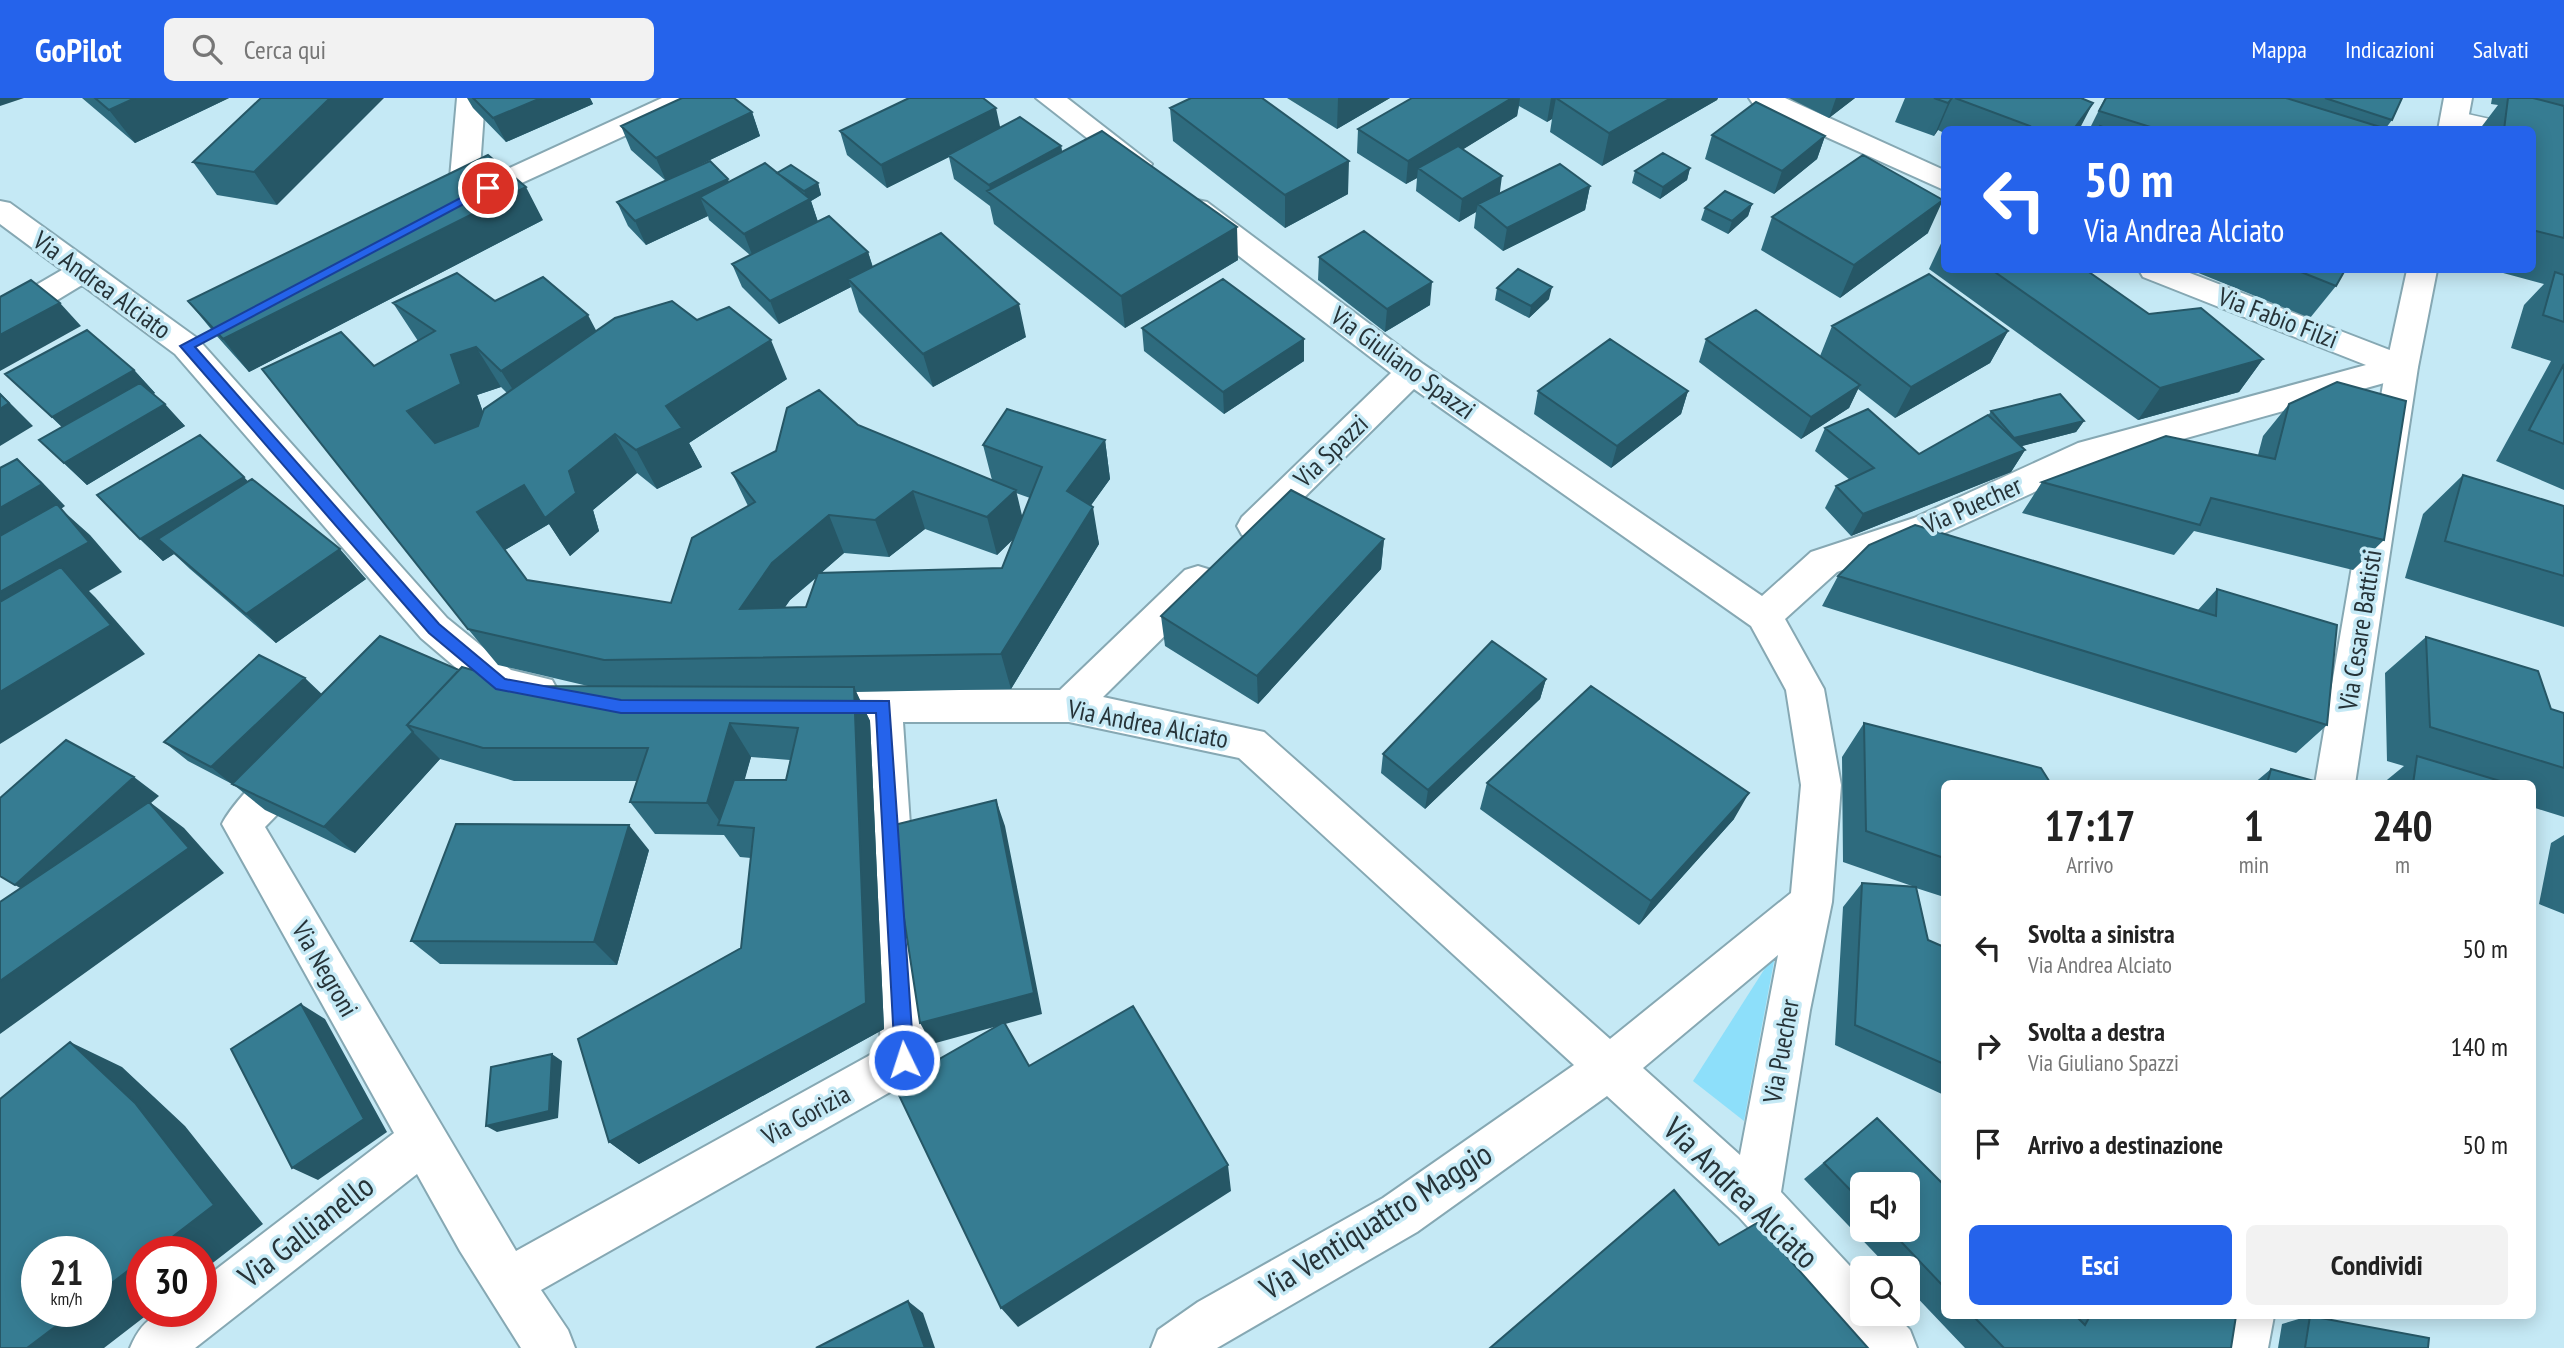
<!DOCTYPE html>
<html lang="it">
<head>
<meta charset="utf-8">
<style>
	body { margin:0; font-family:"PT Sans Narrow",sans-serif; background:#f2f2f2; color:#222; height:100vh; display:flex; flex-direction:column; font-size:26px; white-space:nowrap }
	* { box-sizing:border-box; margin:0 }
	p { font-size:23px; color:#767676 }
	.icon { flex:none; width:38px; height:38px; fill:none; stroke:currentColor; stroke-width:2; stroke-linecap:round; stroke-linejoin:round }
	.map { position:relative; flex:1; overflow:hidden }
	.details { position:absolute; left:1941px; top:682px; width:595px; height:539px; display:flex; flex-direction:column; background:#fff; border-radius:10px; box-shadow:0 4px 18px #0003 }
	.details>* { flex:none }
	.hud { position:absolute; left:1941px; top:28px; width:595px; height:147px; border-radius:10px; box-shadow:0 4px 18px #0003; background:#2563eb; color:#fff; overflow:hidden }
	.fabs { position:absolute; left:1850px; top:1074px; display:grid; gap:14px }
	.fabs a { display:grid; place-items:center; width:70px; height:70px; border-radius:10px; background:#fff; box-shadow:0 4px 18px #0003; font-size:35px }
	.speed { position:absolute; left:21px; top:1138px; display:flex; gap:14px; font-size:35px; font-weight:700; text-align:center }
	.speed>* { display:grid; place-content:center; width:91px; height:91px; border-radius:50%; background:#fff; box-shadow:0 4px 18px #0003; line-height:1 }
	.speed small { font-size:18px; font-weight:400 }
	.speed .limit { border:10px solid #d22; background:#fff; color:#111 }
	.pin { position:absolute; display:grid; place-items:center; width:60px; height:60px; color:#fff; margin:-30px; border:4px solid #fff; border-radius:50%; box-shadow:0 2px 7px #0007 }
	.me { position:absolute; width:77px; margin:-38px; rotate:356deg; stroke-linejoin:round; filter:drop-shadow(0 0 5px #0008) }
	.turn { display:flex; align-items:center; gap:24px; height:147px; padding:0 28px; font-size:32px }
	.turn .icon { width:91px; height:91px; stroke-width:2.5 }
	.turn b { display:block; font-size:49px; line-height:60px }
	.eta { display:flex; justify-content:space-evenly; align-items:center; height:119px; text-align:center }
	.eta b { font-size:42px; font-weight:700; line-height:49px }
	.cta { display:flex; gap:14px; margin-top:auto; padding:14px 28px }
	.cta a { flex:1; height:80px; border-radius:10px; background:#2563eb; color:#fff; font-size:28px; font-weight:700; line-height:80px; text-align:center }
	.cta a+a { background:#f2f2f2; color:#222 }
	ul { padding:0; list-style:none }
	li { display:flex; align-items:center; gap:21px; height:98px; padding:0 28px }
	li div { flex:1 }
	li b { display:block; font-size:26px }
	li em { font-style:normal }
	header { display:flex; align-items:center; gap:42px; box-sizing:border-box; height:98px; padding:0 35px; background:#2563eb; color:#fff }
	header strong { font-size:33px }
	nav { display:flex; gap:38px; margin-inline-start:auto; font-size:24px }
	.search { width:490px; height:63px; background:#f2f2f2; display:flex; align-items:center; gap:18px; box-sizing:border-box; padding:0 24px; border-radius:10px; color:#767676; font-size:26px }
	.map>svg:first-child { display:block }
	.green { fill:#8ddffa }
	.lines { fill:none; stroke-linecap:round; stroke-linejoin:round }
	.lane-casing { stroke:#86a8b3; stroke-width:3 }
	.street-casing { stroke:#86a8b3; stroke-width:4 }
	.secondary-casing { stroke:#86a8b3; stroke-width:4 }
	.lane { fill:#fff; fill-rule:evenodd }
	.street { fill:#fff; fill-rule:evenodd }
	.secondary { fill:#fff; fill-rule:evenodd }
	.wall { fill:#2e6b7e; fill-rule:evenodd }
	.shaded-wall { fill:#265766 }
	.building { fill:#367c92; stroke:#265766; stroke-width:2 }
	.route { fill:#2563eb; stroke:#184099; stroke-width:2 }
	.labels { text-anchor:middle; stroke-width:7; stroke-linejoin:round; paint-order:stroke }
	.street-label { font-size:26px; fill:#263338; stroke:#c5e9f5 }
	.near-street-label { font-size:32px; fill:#263338; stroke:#c5e9f5 }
</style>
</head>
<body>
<header>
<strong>GoPilot</strong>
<div class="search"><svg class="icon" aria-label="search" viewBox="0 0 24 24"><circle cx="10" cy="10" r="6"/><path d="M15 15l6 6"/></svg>Cerca qui</div>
<nav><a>Mappa</a><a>Indicazioni</a><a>Salvati</a></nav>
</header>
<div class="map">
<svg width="2564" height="1250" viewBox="0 0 2564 1250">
	<rect width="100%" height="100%" fill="#c5e9f5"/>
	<path class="green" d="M1776 853 1744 1023 1693 983Z"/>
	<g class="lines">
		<defs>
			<path id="lane" d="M2454 13 2517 27 2519 32H2480L2446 24 2443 19Z"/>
			<path id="street" d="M457 0H485L479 84 662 0H698L694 6 463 112 453 110 448 103Z
				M1036 0H1067L1152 66 1148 72 1138 75 1128 72Z
				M1749 0H1785L1944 72V92L1753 6Z
				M1197 102 1207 104 1423 266 1762 498 1811 454 1914 420 2078 345 2366 267 2143 179 2139 172H2182L2413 261 2418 269 2413 277 2100 364 1938 438 1837 474 1785 521 1824 591 1841 687 1832 804 1810 912 1781 1094 1862 1181V1216H1895L1910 1232 1917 1250H1858L1739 1119 1607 998 1417 1134 1217 1250H1151L1158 1232 1198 1204 1383 1100 1574 967 1239 660 1069 624H903L926 962 920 977 541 1192 568 1232 575 1250H521L460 1153 417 1076 195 1250H130C146 1212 164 1213 201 1213V1183L394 1035 222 726C230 709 274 658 293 656 298 655 304 658 309 660L315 672 309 684 265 729 516 1153 881 951 865 624H811L797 619 792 608 797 597 811 592H1060L1185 472 1198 468 1211 472 1216 482 1211 492 1103 599 1264 634 1610 941 1791 795 1801 687 1786 592 1751 528 1414 291 1266 437 1254 441 1242 437 1237 428 1242 419 1391 275 1187 118 1182 111 1187 104ZM1778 857 1740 1057 1643 970Z
				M0 103 10 105 197 240 447 520 511 572 552 582 558 593 552 604 539 609 488 597 421 540 175 256 82 187 11 230 0 233V208L62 172 0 126Z"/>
			<path id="secondary" d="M2444 0H2472L2466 32H2438Z
				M2407 172H2437L2418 269 2355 686H2315L2386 269Z
				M2224 1218H2274L2268 1250H2218Z"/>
		</defs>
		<use href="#lane" class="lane-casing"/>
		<use href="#street" class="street-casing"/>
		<use href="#secondary" class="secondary-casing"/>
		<use href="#lane" class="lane"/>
		<use href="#street" class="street"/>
		<use href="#secondary" class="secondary"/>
	</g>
	<path class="wall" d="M82 0H229L135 45Z
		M261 0 277 107 217 97 193 64Z
		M467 0H590L593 6 506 44 473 10Z
		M1287 0H1390L1337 31Z
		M1412 0H1718L1717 2 1602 68 1550 34 1552 21 1547 24 1519 8 1517 18 1463 51 1499 95 1590 88 1585 112 1503 153 1474 130 1476 114 1459 124 1416 93 1417 80 1406 86 1357 55 1358 31Z
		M1789 0H1855L1829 20Z
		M1905 0H2081L2079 32H1944V35L1938 32 1934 38 1895 24Z
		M2105 0H2402L2392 22 2386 30 2391 32H2089Z
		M2492 0H2564V392L2496 363 2551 263 2511 250 2524 207 2544 186 2492 172H2532V32H2479L2498 7 2491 6Z
		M1170 10 1348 96 1285 130 1173 43Z
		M752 14 760 38 681 76 729 84 777 75 818 85 821 97 811 103 818 124 868 154 873 169 1026 239 933 289 859 214 851 189 779 226 742 189 732 166 750 157 709 122 708 118 646 147 628 128 617 104 666 83 631 52 621 28Z
		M1000 30 1061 48 1062 53 1238 162 1125 230 994 126 990 108 954 81 949 59 887 90 847 57 840 33Z
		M1712 37 1825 38 1817 61 1774 96 1705 61Z
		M1690 70 1687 82 1660 101 1632 85 1635 73Z
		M1752 106 1748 118 1728 136 1701 122 1705 110Z
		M1772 119 1928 135 1840 200 1761 152Z
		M543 122 249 274 215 236 188 203Z
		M1944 139V172H2086L2149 216 2263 261 2239 294 2138 322 1929 171Z
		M1319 159 1430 207 1385 234 1318 182Z
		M2191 172H2345L2336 188 2310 220Z
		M1497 190 1549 201 1529 220 1495 202Z
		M495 203 596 233 697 222 787 281 689 345 702 369 657 391 637 375 593 412 599 433 570 458 549 426 505 452 527 482 671 505 748 408 732 375 858 327 992 382 983 347 1105 342 1110 381 1091 407 1099 446 1011 591 856 594 870 623 884 931 639 1066 609 1044 741 850 751 760 740 759 724 737 655 736 630 704 637 683H514L440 661 355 755 265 712 234 687 188 663 164 644 322 596 459 572 528 588H588L498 567 468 531 418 243 393 205ZM501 289 507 295 483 315 477 297ZM1016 395 1030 400 1022 420ZM925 431 997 457 1014 440 1002 470 821 475 844 455 889 459ZM816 480 806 509H785L790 502ZM751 659 790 662 786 682H744Z
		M1832 228 2008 233 1990 265 1895 320 1858 291 1849 310 1801 341 1699 264 1706 241 1820 258Z
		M1142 230 1304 241V263L1224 316 1144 253Z
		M134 272 155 295 153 296 185 328 87 387 39 342 62 329 5 276Z
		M1538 293H1688L1681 316 1611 370 1534 316Z
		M2289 306 2384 442 2353 472 2194 433 2174 457 2022 415 2042 384 2258 357 2263 338Z
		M1991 313 2084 323 2076 334 2021 348 2025 352 2011 374 1851 438 1825 410 1836 388 1850 382 1815 353 1825 330 1919 356 1988 318Z
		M2463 377 2564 408V529L2405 480 2423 416Z
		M248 383 366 481 276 545 190 471 174 456 163 463 140 441Z
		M1384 441 1381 471 1258 606 1165 548 1161 518Z
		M1838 478 2198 512 2217 491 2327 627 2296 655 1822 508Z
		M2426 539 2551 611 2564 615V719L2532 709V686H2382L2404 668 2387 663 2385 575Z
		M1546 581 1540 601 1425 711 1381 675 1383 656Z
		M1864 625 1944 686V799L1916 790 1928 842 1944 849V997L1835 947 1843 809 1862 785 1912 788 1843 764 1842 659Z
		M2271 671 2325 686H2253Z
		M1487 685 1734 721 1639 827 1480 711Z
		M2564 737V816L2539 806 2551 745Z
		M649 752 617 867 440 866 411 843Z
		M1877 1020 1944 1087V1218H2236L2231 1250H1965L1908 1190V1171H1890L1804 1081ZM1862 1087 1908 1132H1862Z
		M2309 1218H2312L2428 1250H2278L2282 1226Z"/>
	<path class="shaded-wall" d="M0 0H24L0 8Z
		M135 0H229L135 45 109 12Z
		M330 0H384L277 107 254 74Z
		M541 0H590L593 6 506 44 493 20Z
		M1338 0H1390L1337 31Z
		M1512 0H1520L1517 18 1425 75 1418 70 1417 80 1406 86 1408 63Z
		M1551 0H1583H1556L1552 21 1547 24Z
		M1671 0H1718L1717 2 1602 68 1609 35Z
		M1836 0H1855L1829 20Z
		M1952 0 1938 32 1934 38 1948 5Z
		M2093 5 2079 32H2073Z
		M996 10 1001 33 948 57 949 59 887 90 881 67Z
		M752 14 760 38 666 83 656 60Z
		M1825 38 1817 61 1774 96 1782 73Z
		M1061 48 1065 71 991 96 989 87Z
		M1349 63 1348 96 1285 130V97Z
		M1690 70 1687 82 1660 101 1663 89Z
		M1502 78 1499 101 1478 106 1476 114 1459 124 1462 101Z
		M728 81 737 105 700 99 708 118 646 147 635 123Z
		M818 85 821 97 811 103 818 124 753 159 744 136 807 102 804 93Z
		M1590 88 1585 112 1503 153 1507 130Z
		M526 89 543 122 249 274 223 241Z
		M1943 102 1928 135 1840 200 1854 167Z
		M1752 106 1748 118 1728 136 1732 123Z
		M1237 129 1238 162 1125 230 1121 198Z
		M868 154 875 177 848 181 851 189 779 226 770 203Z
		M1432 184 1430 207 1385 234 1387 211Z
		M1552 189 1549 201 1529 220 1531 208Z
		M60 205 81 228 0 273V237Z
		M1019 206 1026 239 933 289 923 256Z
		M588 217 609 257 526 312 501 273Z
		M2008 233 1990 265 1895 320 1911 289Z
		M1304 241V263L1224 316 1223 294Z
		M771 242 787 281 689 345 702 369 657 391 636 352 666 308Z
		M476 249 501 289 477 297 487 325 435 352 407 313 451 257Z
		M2263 261 2239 294 2138 322 2160 290Z
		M134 272 155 295 74 341 52 319Z
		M1860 287 1849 310 1801 341 1811 319Z
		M1688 293 1681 316 1611 370 1617 348Z
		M0 295 33 328 0 348Z
		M165 306 185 328 87 387 64 365Z
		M2084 323 2076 334 2007 352 2014 340Z
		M615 336 637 375 593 412 599 433 570 458 549 426 505 452 477 414 524 387 569 373Z
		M1105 342 1110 381 1074 431 1067 393Z
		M2025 352 2011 374 1851 438 1863 416Z
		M17 361 41 383 65 408 61 411 90 437 122 474 89 493 95 499 145 556 0 646V410Z
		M244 379 264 401 158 441 174 456 163 463 140 441Z
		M1016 392 1025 430 997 457 987 419Z
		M913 393 925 431 889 459 875 422Z
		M1093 409 1099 446 1011 591 1001 556Z
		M829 417 844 455 790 502 759 547 740 511 772 465Z
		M1384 441 1381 471 1258 606 1257 578Z
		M340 451 366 481 276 545 246 516Z
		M305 580 326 600 234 688 211 669Z
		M1546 581 1540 601 1425 711 1428 692Z
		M854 589 870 623 884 931 639 1066 609 1044 866 905Z
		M730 625 751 659 732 728H723L707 705Z
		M413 634 440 661 355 755 324 729Z
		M134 679 159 698 151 705 184 730 224 775 0 936V883L44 804 15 787Z
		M1749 695 1734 721 1639 827 1651 803Z
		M996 702 1005 728 1042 916 932 946 920 925Z
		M629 727 649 752 617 867 594 844Z
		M301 906 325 921 387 1034 318 1082 292 1070Z
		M70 944 122 969 185 1028 263 1126 201 1174V1153H154Z
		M552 956 562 963 558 1020 497 1034 486 1028Z
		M1228 1067 1231 1093 1018 1229 1001 1210Z
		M142 1162V1213H152L104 1250H27L76 1213H96V1197Z
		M908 1203 923 1215 935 1250H925Z"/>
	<path class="building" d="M95 0H135L109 12Z
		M261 0H330L254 74 193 64Z
		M473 0H541L493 20Z
		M682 0H734L752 14 656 60 621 28Z
		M909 0H983L996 10 881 67 840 33Z
		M1191 0H1262L1349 63 1285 97 1170 10Z
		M1412 0H1512L1408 63 1358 31Z
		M1556 0H1671L1609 35Z
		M1934 0H1952L1948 5Z
		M1955 0H2081L2093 5 2073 32H2028L2030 28Z
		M2106 0H2286L2390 32H2160L2099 13Z
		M2325 0H2402L2392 22Z
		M2508 0H2533L2564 8V140L2532 132V32H2504Z
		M1756 4 1825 38 1782 73 1712 37Z
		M1020 19 1061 48 989 87 948 57Z
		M2100 28 2110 32H2097Z
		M1102 33 1237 129 1121 198 987 93Z
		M1458 48 1502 78 1462 101 1418 70Z
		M1663 55 1690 70 1663 89 1635 73Z
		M488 57 526 89 223 241 188 203Z
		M1863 57 1943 102 1854 167 1772 119Z
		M710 63 728 81 635 123 617 104Z
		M765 65 810 101 744 136 700 99Z
		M1560 66 1590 88 1507 130 1478 106Z
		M791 67 818 85 804 93 777 75Z
		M1725 93 1752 106 1732 123 1705 110Z
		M829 118 868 154 770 203 732 166Z
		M1364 133 1432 184 1387 211 1319 159Z
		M941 135 1019 206 923 256 848 181Z
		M1518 171 1552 189 1531 208 1497 190Z
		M1992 172H2086L2149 216 2201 210 2263 261 2160 290Z
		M2296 172H2345L2336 188Z
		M2555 174 2564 177V224L2543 217Z
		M457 175 495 203 543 179 588 217 501 273 476 249 451 257 461 286 407 313 435 345 478 328 484 311 615 220 672 203 697 222 729 209 771 242 666 308 682 330 636 352 615 336 569 373 576 395 545 420 524 387 477 414 527 482 671 505 692 440 755 404 732 375 776 353 787 310 819 292 858 327 1016 392 987 419 913 393 875 422 829 417 772 465 740 511 806 509 818 475 1002 470 1042 369 983 347 1007 311 1105 342 1067 393 1093 409 1001 556 604 562 468 531 262 271 341 234 374 268 435 233 393 205Z
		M1929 176 2008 233 1911 289 1832 228Z
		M1223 181 1304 241 1223 294 1142 230Z
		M31 182 60 205 0 237V199Z
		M1756 212 1860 287 1811 319 1706 241Z
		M87 232 134 272 52 319 5 276Z
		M1610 241 1688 293 1617 348 1538 293Z
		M2564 266V346L2529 332Z
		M2337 284 2406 303 2384 442 2211 400 2200 427 2042 384 2166 338 2275 361 2289 306Z
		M140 285 165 306 64 365 39 342Z
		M0 296 9 305 0 311Z
		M2060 296 2084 323 2014 340 1991 313Z
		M1868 311 1919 356 1988 317 2025 352 1863 416 1836 388 1874 370 1825 330Z
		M200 337 244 379 140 441 97 397Z
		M17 361 42 386 0 410V370Z
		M2463 377 2564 408V478L2445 443Z
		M252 381 340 451 246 516 158 441Z
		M1291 392 1384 441 1257 578 1161 518Z
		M57 406 89 444 0 494V438Z
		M1915 427 2216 518 2217 491 2337 527 2327 627 1838 478 1869 447Z
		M61 469 111 527 0 594V504Z
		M380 538 459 572 407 627 413 634 324 729 232 686Z
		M2426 539 2538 573 2551 611 2564 615V670L2430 629Z
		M1492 543 1546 581 1428 692 1383 656Z
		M259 557 305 580 211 669 164 644Z
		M462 569 528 588 854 589 866 905 609 1044 578 941 741 850 754 730 718 727 734 682H786L798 630 730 625 707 705 630 704 648 650H483L407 627Z
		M1591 588 1749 695 1651 803 1487 685Z
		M1864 625 2041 670 2051 686H1944V760L1866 733Z
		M66 642 134 679 15 787 0 778V700Z
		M2417 658 2510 686H2413Z
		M2271 671 2325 686H2267Z
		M996 702 1034 895 920 925 890 728Z
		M149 704 189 750 0 883V804Z
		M456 726 629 727 594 844 411 843Z
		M1862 785 1916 789 1928 842 1944 849V966L1855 927Z
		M301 906 364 1021 292 1070 231 951Z
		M1133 908 1228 1067 1001 1210 894 987 1004 924 1029 968Z
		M70 944 135 1005 214 1107 154 1153H142V1162L96 1197V1153H37V1213H76L27 1250H0V1001Z
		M552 956 549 1013 486 1028 491 969Z
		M1877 1020 1944 1087V1189L1890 1132H1908V1087H1862V1104L1824 1065Z
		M1674 1092 1719 1147 1757 1125 1868 1250H1490Z
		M908 1203 925 1250H816Z
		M1973 1218H2076L2085 1227 2090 1218H2236L2231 1250H2004Z
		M2310 1218 2429 1240 2428 1250H2305Z"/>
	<path class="route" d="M483 88 494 90 195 249 439 526 505 581 621 602 889 603 914 962 911 968 904 971 898 968 895 962 876 615H621L496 591 429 535 180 248Z"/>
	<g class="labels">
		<g class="street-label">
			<text transform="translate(102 187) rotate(36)" y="9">Via Andrea Alciato</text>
			<text transform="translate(2278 220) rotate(21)" y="9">Via Fabio Filzi</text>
			<text transform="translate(1403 265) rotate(36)" y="9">Via Giuliano Spazzi</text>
			<text transform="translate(1331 353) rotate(-44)" y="9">Via Spazzi</text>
			<text transform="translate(1972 407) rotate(-24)" y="9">Via Puecher</text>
			<text transform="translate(2360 532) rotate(-81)" y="9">Via Cesare Battisti</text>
			<text transform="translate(1148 626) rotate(11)" y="9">Via Andrea Alciato</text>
			<text transform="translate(325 871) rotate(60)" y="9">Via Negroni</text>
			<text transform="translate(1781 953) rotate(-80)" y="9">Via Puecher</text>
			<text transform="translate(806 1017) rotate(-29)" y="9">Via Gorizia</text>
		</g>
		<g class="near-street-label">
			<text transform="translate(1741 1095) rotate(44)" y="11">Via Andrea Alciato</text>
			<text transform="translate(1376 1123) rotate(-32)" y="11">Via Ventiquattro Maggio</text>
			<text transform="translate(306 1133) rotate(-38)" y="11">Via Gallianello</text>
		</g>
	</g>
</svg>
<div class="fabs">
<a><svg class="icon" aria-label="sound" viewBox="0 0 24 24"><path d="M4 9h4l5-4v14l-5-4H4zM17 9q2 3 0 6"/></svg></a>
<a><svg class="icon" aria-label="search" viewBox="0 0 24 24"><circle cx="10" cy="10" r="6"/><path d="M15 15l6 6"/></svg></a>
</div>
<div class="speed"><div>21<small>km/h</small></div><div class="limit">30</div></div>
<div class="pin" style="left:488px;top:90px;background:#d93025"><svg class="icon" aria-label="arrive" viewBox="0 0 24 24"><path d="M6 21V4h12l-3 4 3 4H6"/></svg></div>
<svg class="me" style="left:904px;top:962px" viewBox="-20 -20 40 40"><circle r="17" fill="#2563eb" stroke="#fff" stroke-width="3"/><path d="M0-11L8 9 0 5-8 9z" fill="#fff"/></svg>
<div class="hud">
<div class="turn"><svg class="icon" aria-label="left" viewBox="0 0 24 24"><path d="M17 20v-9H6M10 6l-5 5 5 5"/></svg><div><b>50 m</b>Via Andrea Alciato</div></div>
</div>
<section class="details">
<div class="eta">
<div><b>17:17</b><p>Arrivo</p></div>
<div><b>1</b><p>min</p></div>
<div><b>240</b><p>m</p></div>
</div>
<ul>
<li><svg class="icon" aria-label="left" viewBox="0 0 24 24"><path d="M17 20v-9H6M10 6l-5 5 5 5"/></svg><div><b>Svolta a sinistra</b><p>Via Andrea Alciato</p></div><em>50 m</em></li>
<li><svg class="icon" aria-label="right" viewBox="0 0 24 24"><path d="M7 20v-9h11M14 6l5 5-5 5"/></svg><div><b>Svolta a destra</b><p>Via Giuliano Spazzi</p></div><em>140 m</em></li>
<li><svg class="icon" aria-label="arrive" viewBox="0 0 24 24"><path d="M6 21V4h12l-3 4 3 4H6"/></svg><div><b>Arrivo a destinazione</b></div><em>50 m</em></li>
</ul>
<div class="cta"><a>Esci</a><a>Condividi</a></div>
</section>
</div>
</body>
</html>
